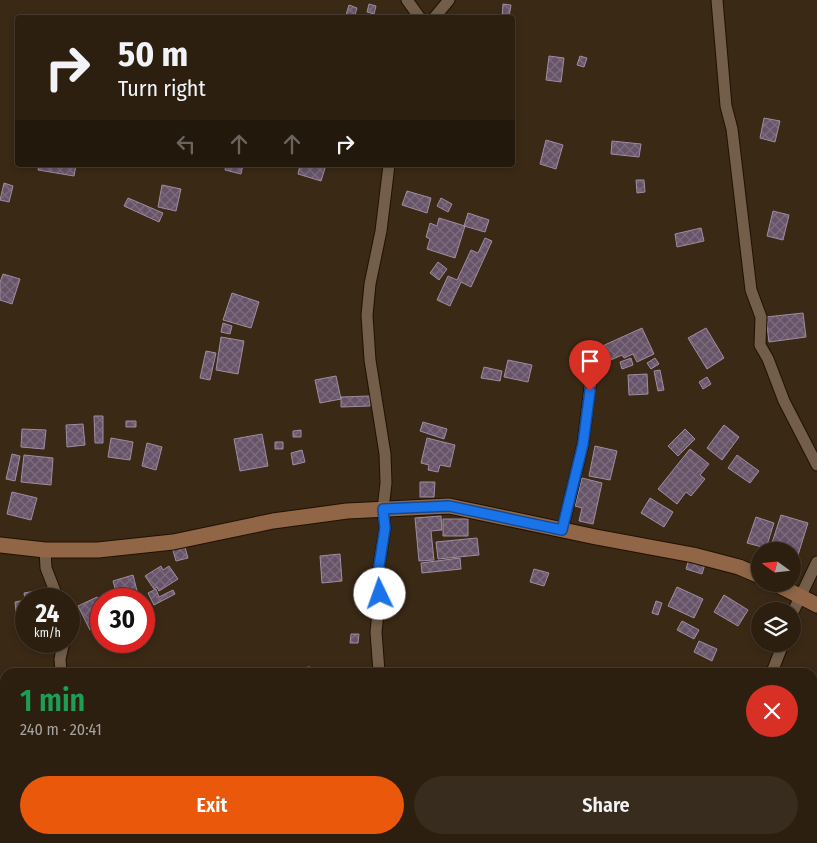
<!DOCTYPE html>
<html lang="en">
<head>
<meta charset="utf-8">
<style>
	body { margin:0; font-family:"Fira Sans Condensed",sans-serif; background:#382c1e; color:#f1f3f6; height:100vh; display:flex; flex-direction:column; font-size:19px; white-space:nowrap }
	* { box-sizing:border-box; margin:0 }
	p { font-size:16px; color:#a6a29f }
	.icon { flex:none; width:28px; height:28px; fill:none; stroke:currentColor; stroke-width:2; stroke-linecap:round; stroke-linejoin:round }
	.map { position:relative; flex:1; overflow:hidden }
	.sheet { position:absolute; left:0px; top:668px; width:818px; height:176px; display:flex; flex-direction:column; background:#2c1f10; border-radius:15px 15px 0 0; box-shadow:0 2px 8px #0003,0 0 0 1px #483d30 }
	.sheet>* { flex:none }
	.banner { position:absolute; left:15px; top:15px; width:500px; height:152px; border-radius:5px; box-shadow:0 2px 8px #0003,0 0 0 1px #483d30; background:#2c1f10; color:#f1f3f6; overflow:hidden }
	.needle { width:32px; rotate:285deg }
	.controls { position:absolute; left:751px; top:542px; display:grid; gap:10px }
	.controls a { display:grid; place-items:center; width:50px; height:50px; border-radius:50%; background:#2c1f10; box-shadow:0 2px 8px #0003,0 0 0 1px #483d30; font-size:25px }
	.speed { position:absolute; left:15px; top:588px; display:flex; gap:10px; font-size:25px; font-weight:700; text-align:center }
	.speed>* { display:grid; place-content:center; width:65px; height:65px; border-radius:50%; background:#2c1f10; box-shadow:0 2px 8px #0003,0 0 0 1px #483d30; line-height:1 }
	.speed small { font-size:12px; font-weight:400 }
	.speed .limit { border:8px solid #d22; background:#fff; color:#111 }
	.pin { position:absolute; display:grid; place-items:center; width:42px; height:42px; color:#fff; margin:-51px -21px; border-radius:50% 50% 50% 0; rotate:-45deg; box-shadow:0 0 5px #0007 }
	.pin .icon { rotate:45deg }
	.me { position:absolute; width:55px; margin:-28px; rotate:357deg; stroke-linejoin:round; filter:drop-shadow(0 0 4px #0008) }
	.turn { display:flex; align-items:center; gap:18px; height:105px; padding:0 20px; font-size:22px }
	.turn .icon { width:65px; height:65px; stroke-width:2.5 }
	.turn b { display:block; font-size:35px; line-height:42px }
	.lanes { display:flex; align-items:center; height:48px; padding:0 20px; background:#0003; justify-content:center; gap:25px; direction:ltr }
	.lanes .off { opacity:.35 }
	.round { display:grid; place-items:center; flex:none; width:52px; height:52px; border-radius:26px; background:#382c1e }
	.head { display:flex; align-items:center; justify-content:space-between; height:85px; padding:0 20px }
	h1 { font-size:30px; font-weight:600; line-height:38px; color:#1e9e55 }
	.action { display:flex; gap:10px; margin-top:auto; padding:10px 20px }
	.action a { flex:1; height:58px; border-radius:30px; background:#ea580c; color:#fff; font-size:20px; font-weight:600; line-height:58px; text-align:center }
	.action a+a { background:#382c1e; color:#f1f3f6 }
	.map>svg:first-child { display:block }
	.building { fill:url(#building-cross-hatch); stroke:#a08ca2 }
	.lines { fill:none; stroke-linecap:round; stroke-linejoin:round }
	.street-casing { stroke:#211101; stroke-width:13 }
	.secondary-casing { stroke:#211101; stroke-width:17 }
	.street { stroke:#725e49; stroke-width:11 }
	.secondary { stroke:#906647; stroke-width:15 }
	.route-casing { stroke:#114b97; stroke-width:12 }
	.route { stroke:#1a73e8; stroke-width:9 }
</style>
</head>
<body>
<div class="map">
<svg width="817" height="843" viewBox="0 0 817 843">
	<defs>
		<pattern id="building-cross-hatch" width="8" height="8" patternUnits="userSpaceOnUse" patternTransform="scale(1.25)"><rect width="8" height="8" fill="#675469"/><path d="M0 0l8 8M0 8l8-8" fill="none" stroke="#7d6c7e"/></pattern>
	</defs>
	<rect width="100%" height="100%" fill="#3a2915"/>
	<path class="building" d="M369 4 376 6 374 14 367 12Z
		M503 4 511 5 509 17 514 18 512 28V18H502Z
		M349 5 357 8 354 18H345Z
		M549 56 564 58 561 82 546 80Z
		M580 56 587 58 584 67 577 65Z
		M764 118 780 121 775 142 760 138Z
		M546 140 563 145 556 169 540 164Z
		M612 141 641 144 639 157 611 154Z
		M39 165H76L74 176 38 170Z
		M226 165H243L241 174 225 170Z
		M300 165H326L321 181 298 174Z
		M636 180H644L645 192 637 193Z
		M4 183 13 186 9 202 0 200Z
		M162 185 181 189 176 211 158 207Z
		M407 191 431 198 427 213 402 205Z
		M128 198 163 213 159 222 124 206Z
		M441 198 452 204 448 212 437 206Z
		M773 211 789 215 783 240 767 236Z
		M468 213 489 220 485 232 464 226Z
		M439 218 465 226 455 258 427 249 430 239 426 237 430 223 437 226Z
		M701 228 704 241 677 247 675 234Z
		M485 238 492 241 471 287 461 282 450 306 437 300 448 276 457 280 471 250 478 253Z
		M438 262 447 269 439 280 430 273Z
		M3 274 20 279 12 304 0 300V282Z
		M232 293 259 302 251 328 223 320Z
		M803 313 806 337 769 342 766 317Z
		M223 323 232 326 230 334 221 332Z
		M642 328 654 354 637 362 633 354 624 358 622 355 604 363 598 348Z
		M706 328 724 358 707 369 688 338Z
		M221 337 244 341 238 374 216 370Z
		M206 351 216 353 210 380 200 378Z
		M631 358 633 365 622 369 620 362Z
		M655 358 659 364 651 369 647 363Z
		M508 360 532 365 528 382 504 377Z
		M484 367 502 371 500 381 481 378Z
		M660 370 664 390 658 391 654 371Z
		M647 374 648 394 629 395 628 375Z
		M336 376 341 399 320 403 315 380Z
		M707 377 711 384 703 389 699 382Z
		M370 396V406L341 407V397Z
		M94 416H103V443H95Z
		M126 421H136V427H126Z
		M423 422 447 429 444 439 420 431Z
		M83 424 85 445 67 447 66 425Z
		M724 425 739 437 722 460 707 448Z
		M22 429 46 430 44 449 21 447Z
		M685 429 695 439 678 456 668 446Z
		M301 430V437H293V431Z
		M262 434 268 466 240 471 234 439Z
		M111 438 133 442 130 460 108 457Z
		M427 438 455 445 450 467 440 465 438 472 428 470 429 465 421 463Z
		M275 442H283V449H275Z
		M147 443 162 447 156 470 142 466Z
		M595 446 617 451 610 480 589 476Z
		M690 449 709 464 700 475 705 479 691 496 686 492 677 504 658 489Z
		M302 450 305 462 293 465 291 453Z
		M12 454 20 456 15 481 6 479Z
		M24 455 53 458 51 485 21 482Z
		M737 455 759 471 750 483 728 468Z
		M582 478 602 483 593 524 579 521 582 508 575 506Z
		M420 482H435L434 497H420Z
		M12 492 37 498 31 520 7 514Z
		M650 498 673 512 664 527 641 513Z
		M781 515 808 523 798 555 792 553V551H786L771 546Z
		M441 516 442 530 431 531 434 560 419 561 415 518Z
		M756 517 774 523 766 548 747 543Z
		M443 519H468V536H443Z
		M477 538 479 555 438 559 436 542Z
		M184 544 188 558 176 561 172 547Z
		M340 554 342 581 322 583 320 556Z
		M460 558 461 569 422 573 421 563Z
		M689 559 705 564 702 574 686 569Z
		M161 566 163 570 169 566 178 579 159 591 157 587 154 589 145 576Z
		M534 569 549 573 544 586 530 582Z
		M133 575 139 599H118L113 581Z
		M677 587 703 599 694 618 668 606Z
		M156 589 159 597 173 590 175 594 154 605 148 593Z
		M36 591 37 597 46 596 47 599H26V627L18 628 15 602 25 600 24 593Z
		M724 595 748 610 738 626 714 612Z
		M97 597 101 604V624L90 630 78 606Z
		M656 601 662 603 658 615 652 613Z
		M682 621 699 630 694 639 677 630Z
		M351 634H359L358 643H350Z
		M699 641 717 649 712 661 694 652Z
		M310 667 311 672H287L286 670Z
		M0 739H5V756H0Z
		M125 839H152L153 843H126Z
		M361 839H377L378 843H362Z"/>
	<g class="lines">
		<defs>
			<path id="street" d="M407 0 420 18
				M717 0 726 106 732 129 751 290 761 317 760 345 768 359 784 401 817 465
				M434 18 449 0
				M562 531 583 444 594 355
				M45 550 46 568 58 599
				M792 614 817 562
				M61 672 60 659 64 641
				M379 672 376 632 380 593 379 566 385 528 383 509 386 483 385 454 370 360 367 315 370 284 381 231 389 165
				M772 672 783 644
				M812 774 817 764
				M415 839 416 843
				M45 843 46 839
				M781 843 783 839"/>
			<path id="secondary" d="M0 545 45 550H98L173 542 273 521 347 511 449 506 596 537 693 555 739 567 760 576
				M776 584 817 605"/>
		</defs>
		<use href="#street" class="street-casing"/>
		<use href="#secondary" class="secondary-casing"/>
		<use href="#street" class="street"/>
		<use href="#secondary" class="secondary"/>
	</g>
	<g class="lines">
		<defs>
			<path id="route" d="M380 594 379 566 385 528 383 509 449 506 562 530 583 444 590 391"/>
		</defs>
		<use href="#route" class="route-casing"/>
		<use href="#route" class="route"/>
	</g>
</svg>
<div class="controls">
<a><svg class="needle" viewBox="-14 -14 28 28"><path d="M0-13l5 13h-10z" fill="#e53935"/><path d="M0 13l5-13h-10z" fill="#a6a29f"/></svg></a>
<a><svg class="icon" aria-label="layers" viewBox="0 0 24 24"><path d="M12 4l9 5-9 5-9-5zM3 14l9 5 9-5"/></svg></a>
</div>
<div class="speed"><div>24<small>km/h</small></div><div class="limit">30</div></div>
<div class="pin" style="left:590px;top:391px;background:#d93025"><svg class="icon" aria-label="arrive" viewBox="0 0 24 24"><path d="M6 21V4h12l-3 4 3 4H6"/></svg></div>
<svg class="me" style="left:380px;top:594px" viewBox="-20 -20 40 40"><circle r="19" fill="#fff"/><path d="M0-13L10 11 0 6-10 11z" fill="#1a73e8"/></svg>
<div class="banner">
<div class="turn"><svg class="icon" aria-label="right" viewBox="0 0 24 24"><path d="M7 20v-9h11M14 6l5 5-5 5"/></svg><div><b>50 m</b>Turn right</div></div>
<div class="lanes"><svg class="icon off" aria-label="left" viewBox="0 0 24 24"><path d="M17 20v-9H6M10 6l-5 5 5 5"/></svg><svg class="icon off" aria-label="ahead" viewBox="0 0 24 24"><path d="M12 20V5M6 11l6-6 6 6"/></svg><svg class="icon off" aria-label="ahead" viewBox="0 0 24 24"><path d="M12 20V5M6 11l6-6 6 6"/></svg><svg class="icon" aria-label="right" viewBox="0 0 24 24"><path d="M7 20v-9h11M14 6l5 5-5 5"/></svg></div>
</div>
<section class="sheet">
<div class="head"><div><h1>1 min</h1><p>240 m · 20:41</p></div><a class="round" style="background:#d93025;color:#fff"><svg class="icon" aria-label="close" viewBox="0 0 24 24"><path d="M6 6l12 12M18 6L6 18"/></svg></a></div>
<div class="action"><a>Exit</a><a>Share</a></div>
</section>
</div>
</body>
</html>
